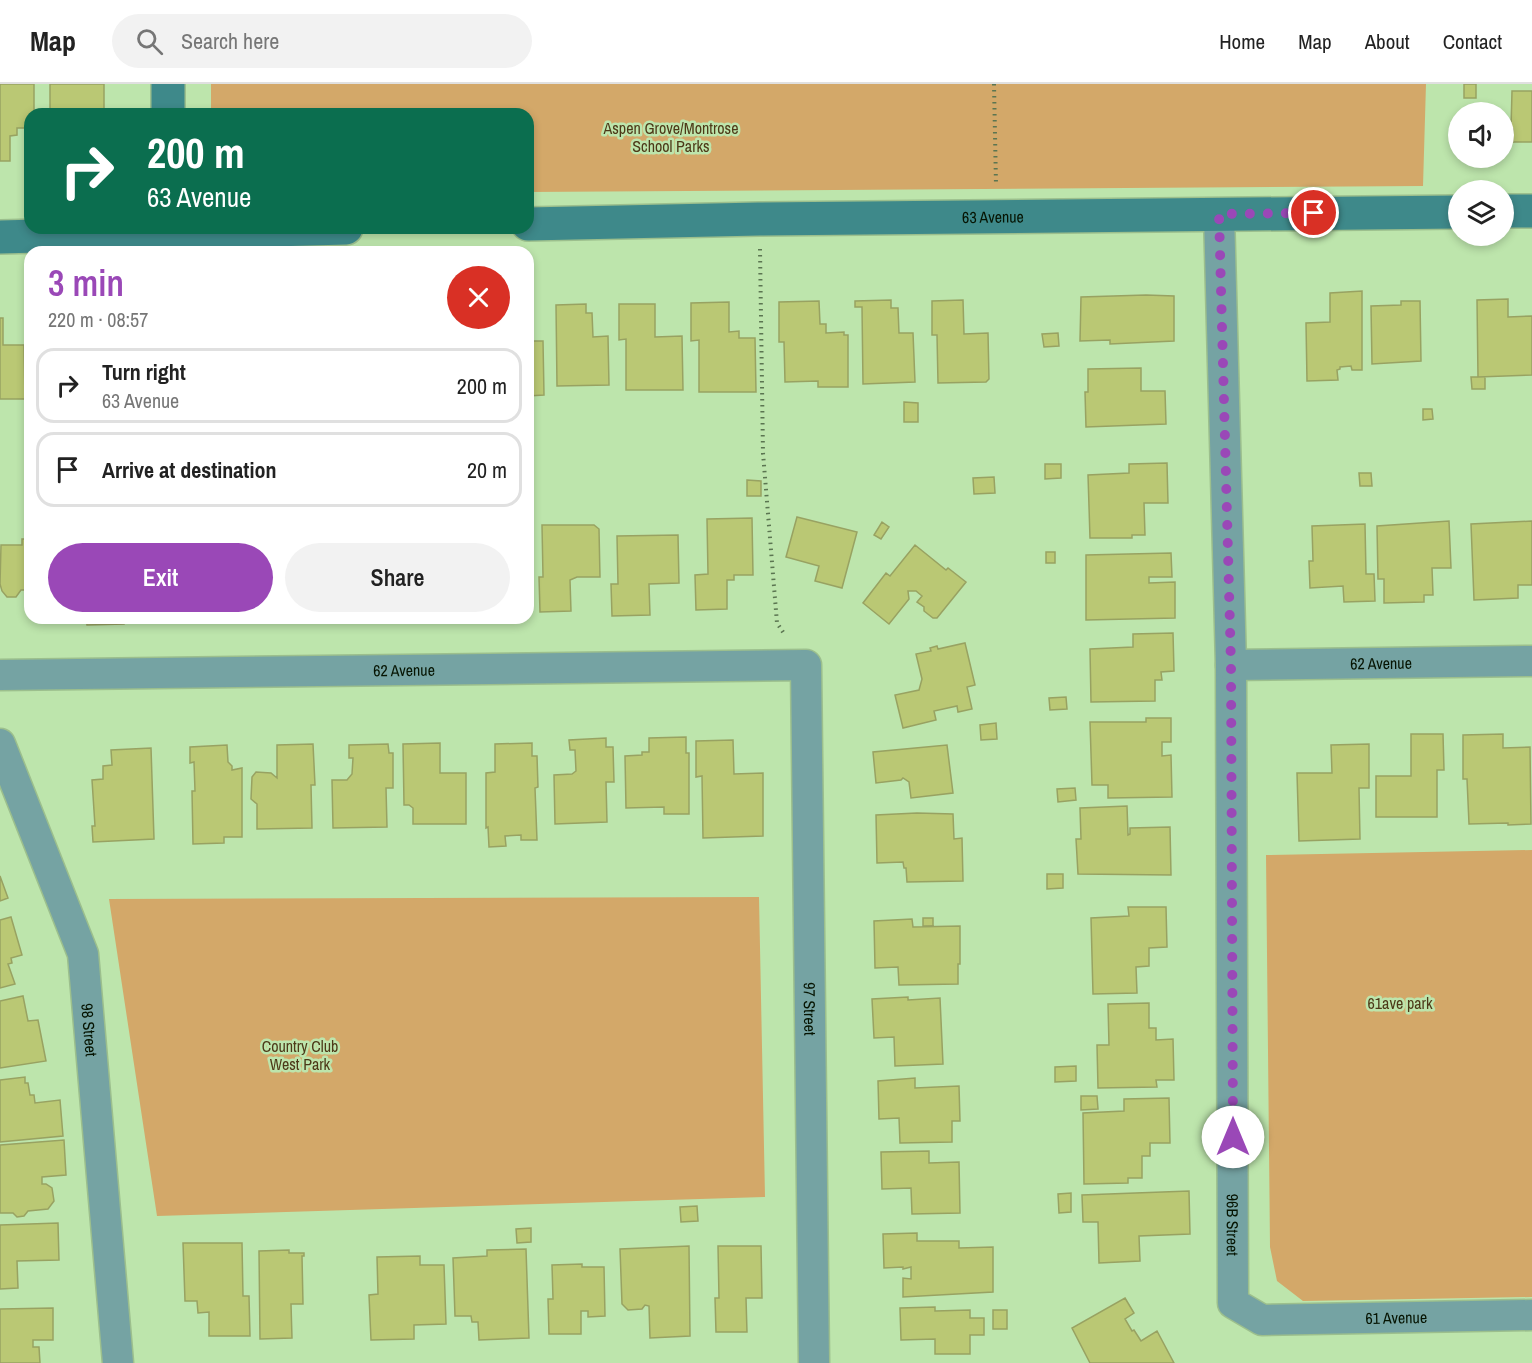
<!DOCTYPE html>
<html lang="en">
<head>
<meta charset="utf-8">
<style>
	body { margin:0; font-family:"Archivo Narrow",sans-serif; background:#f2f2f2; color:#222; height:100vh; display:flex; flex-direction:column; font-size:22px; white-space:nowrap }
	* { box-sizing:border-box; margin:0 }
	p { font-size:20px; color:#767676 }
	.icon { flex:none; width:33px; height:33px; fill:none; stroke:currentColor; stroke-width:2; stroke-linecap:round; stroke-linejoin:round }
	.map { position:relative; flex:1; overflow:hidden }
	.panel { position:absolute; left:24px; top:162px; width:510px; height:378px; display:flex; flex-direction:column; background:#fff; border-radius:18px; box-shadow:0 3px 9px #0003 }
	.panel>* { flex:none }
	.banner { position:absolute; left:24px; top:24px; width:510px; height:126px; border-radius:18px; box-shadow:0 3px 9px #0003; background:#0b6e4f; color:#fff; overflow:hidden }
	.controls { position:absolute; left:1448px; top:18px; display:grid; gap:12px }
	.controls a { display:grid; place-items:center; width:66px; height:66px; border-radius:50%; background:#fff; box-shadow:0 3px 9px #0003; font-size:30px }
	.pin { position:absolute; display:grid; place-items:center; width:51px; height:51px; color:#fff; margin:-26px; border:3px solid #fff; border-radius:50%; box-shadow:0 2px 6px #0007 }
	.me { position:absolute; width:66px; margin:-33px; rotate:0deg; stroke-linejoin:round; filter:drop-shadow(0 0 4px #0008) }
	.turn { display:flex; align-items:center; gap:21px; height:126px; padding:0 24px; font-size:27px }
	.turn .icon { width:78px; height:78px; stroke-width:2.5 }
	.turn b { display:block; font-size:42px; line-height:51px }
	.round { display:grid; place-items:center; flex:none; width:63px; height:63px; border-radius:32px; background:#f2f2f2 }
	.overview { display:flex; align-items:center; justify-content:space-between; height:102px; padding:0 24px }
	h1 { font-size:36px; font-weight:600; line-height:45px; color:#9a48b7 }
	.action { display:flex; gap:12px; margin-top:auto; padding:12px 24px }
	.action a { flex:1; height:69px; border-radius:36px; background:#9a48b7; color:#fff; font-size:24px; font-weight:600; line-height:69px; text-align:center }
	.action a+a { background:#f2f2f2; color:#222 }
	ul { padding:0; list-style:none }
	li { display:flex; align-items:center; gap:18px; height:75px; margin:0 12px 9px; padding:0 12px; border:3px solid #e0e0e0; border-radius:18px }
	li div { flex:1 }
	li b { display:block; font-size:22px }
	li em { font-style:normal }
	header { display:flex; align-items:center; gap:36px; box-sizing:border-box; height:84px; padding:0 30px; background:#fff; border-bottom:2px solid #e0e0e0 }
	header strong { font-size:28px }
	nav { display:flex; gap:33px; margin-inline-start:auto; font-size:21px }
	.search { width:420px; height:54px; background:#f2f2f2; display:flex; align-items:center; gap:15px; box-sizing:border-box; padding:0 21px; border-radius:33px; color:#767676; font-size:22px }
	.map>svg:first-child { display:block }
	.green { fill:#d3a869 }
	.building { fill:#bac874; stroke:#98a262; stroke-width:1.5 }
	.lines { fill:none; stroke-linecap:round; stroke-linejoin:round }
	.street-casing { stroke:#9cbf8d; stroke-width:33 }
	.secondary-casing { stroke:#9cbf8d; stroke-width:36 }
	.path { stroke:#5b7551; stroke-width:4; stroke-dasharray:1.5 4.5; stroke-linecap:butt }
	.street { stroke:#75a3a3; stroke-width:30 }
	.secondary { stroke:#3e898a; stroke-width:33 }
	.route { stroke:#9a48b7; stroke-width:10; stroke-dasharray:0 18 }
	.labels { text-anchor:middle; stroke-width:5; stroke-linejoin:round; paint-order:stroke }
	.park-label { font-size:16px; fill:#4d3918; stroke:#bde5ac }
	.street-label { font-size:16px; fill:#061402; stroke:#bde5ac }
</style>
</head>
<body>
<header>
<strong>Map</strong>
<div class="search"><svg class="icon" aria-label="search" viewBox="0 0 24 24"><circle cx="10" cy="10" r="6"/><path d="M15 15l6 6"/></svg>Search here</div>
<nav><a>Home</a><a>Map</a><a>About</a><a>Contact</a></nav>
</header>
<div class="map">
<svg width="1532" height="1279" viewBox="0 0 1532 1279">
	<rect width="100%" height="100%" fill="#bde5ac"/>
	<path class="green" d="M211 0H1426L1423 102 528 108V30H211Z
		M1532 766V1213L1303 1217 1277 1197 1270 1163 1266 771Z
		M759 813 765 1113 157 1132 109 815Z"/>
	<path class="building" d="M0 0H34V30H30V44H17V51L10 52V77H0Z
		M50 0H104V30H50Z
		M1464 0H1476V14H1464Z
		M1512 7H1532V58H1513V45H1511Z
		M1362 207V286H1352L1351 282 1340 283V285L1337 286 1338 296 1307 297 1306 239 1330 238V209Z
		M1146 211 1174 212V257L1110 260V256L1080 257 1081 213Z
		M1508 215V233L1532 232V291L1478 293 1477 216Z
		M891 216V224H898L899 249H913L915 298 863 300 862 223H855V217Z
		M963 216 964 250 988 249 989 295 986 298 938 299 937 251H932V217Z
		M819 217 820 240H826V249L844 248V251H848V303H818V297L785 298 784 258H779V218Z
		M1401 217H1420L1421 277 1372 280 1371 222 1401 221Z
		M729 218V248L739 247V254H755L756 308H699V256L691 257V219Z
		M586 220V229H592L593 253 608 252 609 301 557 302 556 221Z
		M619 220H655V253L682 252 683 306H626V255L619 256Z
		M0 234H3V261H24L25 315H0Z
		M1058 249 1059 262 1044 263 1042 250Z
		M528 257H543L544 311 528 312Z
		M1141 284V307H1165L1166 340 1086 343 1085 308H1088V285Z
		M1471 293H1485V305H1472Z
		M904 318 918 319V338H904Z
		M1423 325H1432L1433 335 1423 336Z
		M1167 379 1168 419H1144L1145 451H1132V454H1090L1088 391 1129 389V380Z
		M1045 380H1061V394L1045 395Z
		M1359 389H1371L1372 402H1360Z
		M994 393 995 409 974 410 973 394Z
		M747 396 761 397V412H747Z
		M797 433 857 448 842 504 815 497 819 482 786 473Z
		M752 434 753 491H734V496H727V525L696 526 695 491 708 490 707 435Z
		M1449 437 1451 484H1432L1433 511H1424V518L1384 519V495H1378L1377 442Z
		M1532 437V501H1518V514L1474 516 1471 440Z
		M882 438 889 443 881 455 874 451Z
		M1365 440 1366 490H1374L1375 517 1344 518 1343 502 1310 504 1309 477H1313L1312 442Z
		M542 441H594L599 445 600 493H577L570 496 571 527 540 528 539 493H543Z
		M678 451 679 499 649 500 650 531 612 532 611 500H618L617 452Z
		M22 455H30V506H21L16 513H7L2 507 0 500 1 461H22Z
		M915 461 946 486 948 484 966 498 937 534H933L924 527V523L917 518 922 512 916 507H908L909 515 889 540 863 519 886 489 890 492Z
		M1046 468H1055V479H1046Z
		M1171 469 1172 493H1149V499L1175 498V534L1086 536V471Z
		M86 534H123L124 540 87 541Z
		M1173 549 1174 587 1161 588 1162 596H1155V617L1091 618 1090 565 1133 563V550Z
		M965 559 975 601 967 603 972 625 958 628 957 622 934 627 936 636 903 644 895 611 919 606 922 595 916 570 931 567 930 564 937 562 938 565Z
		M1066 613 1067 625 1050 626 1049 614Z
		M1146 634H1171V658H1162V672L1171 671 1172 713 1108 714V701H1092L1090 638H1146Z
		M996 639 997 655 981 656 980 641Z
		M1411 650H1443L1444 686H1437V733H1376V692H1411Z
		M1503 650V664L1530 663 1531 740 1508 741V739L1469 740 1467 695H1463V651Z
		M686 653V669H689V730H664V723L626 724 625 672 642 671V668H649V654Z
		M606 654V663H613L614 698H606L607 738 555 740 554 691 572 690 576 687 575 666H570L569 656Z
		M733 656 734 690 763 689V752L703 754 702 692 696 693V657Z
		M440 659V689H466V740H413V724L409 721H404L403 660Z
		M532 659V672H537L538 703 535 704 537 756H521V751L505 752 506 762 489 763 488 743 486 744V689L495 688V660Z
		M313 660 315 701H311L312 744 257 745V720L251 715 252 693 256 688 271 689 277 694V661Z
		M388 660 389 669H393V704H386L387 743 333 744 332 696H347L352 690 353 674H349V661Z
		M1369 660V704H1359L1360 755 1299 757 1297 689H1332L1331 661Z
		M227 661 228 678 232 682V686L242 684V753H224V759L193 760 192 707H195L194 678 190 679V663Z
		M947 661 953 709 911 714 909 698 903 694 901 696 876 699 873 668Z
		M151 664 154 755 93 758 92 742H95L92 696 103 695V682L112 681 111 666Z
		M1075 704 1076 716 1058 718 1057 705Z
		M1127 722 1128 751 1130 750V744L1170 743 1171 791 1078 790 1076 755H1081L1080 724Z
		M917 729 953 730 954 755 962 754 963 797 907 798 906 784H904L903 778 877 779 876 731Z
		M1047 790H1063V804L1047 805Z
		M0 792 8 814 0 817Z
		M1128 823H1166L1167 863 1149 864V882L1136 883 1137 909 1093 910 1091 834 1129 832Z
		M11 833 22 871 11 874 12 879 8 880 15 900 0 904V836Z
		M923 834H933V842H923Z
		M912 835 913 843 960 842V880H958V900L899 901 898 883 875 884 874 837Z
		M23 912 28 937 38 936 46 977 0 984V917Z
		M908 913V916L940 914 943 980 895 982 894 953 874 954 872 915Z
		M1149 919V944H1156V956L1173 955 1174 996H1156L1157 1003 1098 1004 1097 961H1109L1108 920Z
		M1076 982V997L1055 998V983Z
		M25 993V999H28L30 1011H34L35 1019 60 1016 63 1052 0 1058V996Z
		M915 994V1004L959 1002 960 1037H952V1058L900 1059 899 1034 879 1035 878 997Z
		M1081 1012H1097L1098 1025 1081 1026Z
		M1169 1014 1170 1059H1150V1072H1142V1094H1128V1099L1084 1100 1083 1029 1124 1027V1015Z
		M64 1056 66 1091 42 1093V1100H46L52 1104 54 1117 48 1125 28 1127 24 1132 17 1133 13 1129H0V1061Z
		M929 1067V1079L959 1078 960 1129 912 1130 911 1104 882 1105 881 1068Z
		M1189 1107 1190 1150 1139 1152 1140 1177 1099 1179 1098 1138H1083L1082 1111Z
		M1071 1109V1128L1059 1129 1058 1110Z
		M697 1122 698 1137 681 1138 680 1123Z
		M58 1139 59 1176 17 1177 18 1204 0 1205V1141Z
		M531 1144V1158L517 1159 516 1145Z
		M917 1149V1157H959V1164L993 1163V1208L903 1213V1194L911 1195V1183L903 1185V1183L884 1184 883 1150Z
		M183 1159H242L243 1212H249L250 1252H209V1228L198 1229 197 1217H185Z
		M689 1162 690 1252 650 1254 649 1222 645 1221 642 1225 628 1226 622 1220 620 1165Z
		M718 1162H761L762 1214H746L747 1248H716L715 1214H719Z
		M526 1165 529 1254 479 1256 478 1238H472L471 1232H455L453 1174 487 1172V1166Z
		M289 1166V1169H304V1172H302L303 1220H291L292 1254 260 1255 259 1167Z
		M420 1172V1181H444L446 1240 414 1241V1255L371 1256 369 1211 378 1210 377 1173Z
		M582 1180V1183H604L605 1232 588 1233V1227H581V1250H549L548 1215H553L552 1181Z
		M1125 1214 1134 1229 1125 1235 1132 1247 1134 1246 1141 1257 1157 1247 1174 1279H1090L1072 1244Z
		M935 1223V1227L970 1226V1234H984V1251H970V1270H935V1255L901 1256 900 1224Z
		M53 1224V1256H33V1263H39L40 1279H0V1225Z
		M993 1226H1007V1245H993Z"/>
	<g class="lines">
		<defs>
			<g id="street">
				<path id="s1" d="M1219 130 1231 581 1233 1219 1262 1236 1532 1231"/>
				<path id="s2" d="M1231 581 1532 577"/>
				<path id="s3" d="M0 591 806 581 814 1279"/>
				<path id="s4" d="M0 660 83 870 118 1279"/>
			</g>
			<g id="secondary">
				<path d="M168 0V30"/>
				<path d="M1503 127H1532"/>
				<path id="s5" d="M528 140 759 135 1458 128"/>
				<path d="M0 153 346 144"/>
			</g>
		</defs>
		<use href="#street" class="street-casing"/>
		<use href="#secondary" class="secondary-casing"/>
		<path class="path" d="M994 0 996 101
			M760 165 763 369 777 539 785 551"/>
		<use href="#street" class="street"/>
		<use href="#secondary" class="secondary"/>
	</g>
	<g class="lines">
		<path class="route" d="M1233 1053 1231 581 1219 130 1314 129"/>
	</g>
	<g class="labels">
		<g class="park-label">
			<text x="671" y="50">Aspen Grove/Montrose<tspan x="671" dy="18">School Parks</tspan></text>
			<text x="1400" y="925">61ave park</text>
			<text x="300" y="968">Country Club<tspan x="300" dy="18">West Park</tspan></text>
		</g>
		<g class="street-label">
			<text dy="6" stroke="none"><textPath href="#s5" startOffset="465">63 Avenue</textPath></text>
			<text dy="6" stroke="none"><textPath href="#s2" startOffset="150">62 Avenue</textPath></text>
			<text dy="6" stroke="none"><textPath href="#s3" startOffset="404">62 Avenue</textPath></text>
			<text dy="6" stroke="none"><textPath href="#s3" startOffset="1150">97 Street</textPath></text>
			<text dy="6" stroke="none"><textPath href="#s4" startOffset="302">98 Street</textPath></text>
			<text dy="6" stroke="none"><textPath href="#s1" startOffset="1011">96B Street</textPath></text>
			<text dy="6" stroke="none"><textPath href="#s1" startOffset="1257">61 Avenue</textPath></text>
		</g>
	</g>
</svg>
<div class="controls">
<a><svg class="icon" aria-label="sound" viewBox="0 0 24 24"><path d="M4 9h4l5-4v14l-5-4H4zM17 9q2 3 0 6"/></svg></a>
<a><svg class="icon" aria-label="layers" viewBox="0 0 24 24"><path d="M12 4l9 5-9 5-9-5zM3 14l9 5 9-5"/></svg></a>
</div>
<div class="pin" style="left:1314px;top:129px;background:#d93025"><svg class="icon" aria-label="arrive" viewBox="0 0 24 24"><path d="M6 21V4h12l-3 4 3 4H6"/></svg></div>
<svg class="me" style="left:1233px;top:1053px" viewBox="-20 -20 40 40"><circle r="19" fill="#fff"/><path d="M0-13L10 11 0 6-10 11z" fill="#9a48b7"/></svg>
<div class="banner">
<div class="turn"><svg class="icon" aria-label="right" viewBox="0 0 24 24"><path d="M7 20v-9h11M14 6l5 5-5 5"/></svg><div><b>200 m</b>63 Avenue</div></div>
</div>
<section class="panel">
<div class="overview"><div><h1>3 min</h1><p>220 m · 08:57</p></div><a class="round" style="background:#d93025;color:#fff"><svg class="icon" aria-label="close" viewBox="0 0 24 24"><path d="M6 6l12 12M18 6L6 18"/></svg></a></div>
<ul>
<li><svg class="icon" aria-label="right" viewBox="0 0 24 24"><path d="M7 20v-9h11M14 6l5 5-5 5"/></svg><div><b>Turn right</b><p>63 Avenue</p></div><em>200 m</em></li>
<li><svg class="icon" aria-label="arrive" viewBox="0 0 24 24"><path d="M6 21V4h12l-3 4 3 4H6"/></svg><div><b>Arrive at destination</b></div><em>20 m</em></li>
</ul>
<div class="action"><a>Exit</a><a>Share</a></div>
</section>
</div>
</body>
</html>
